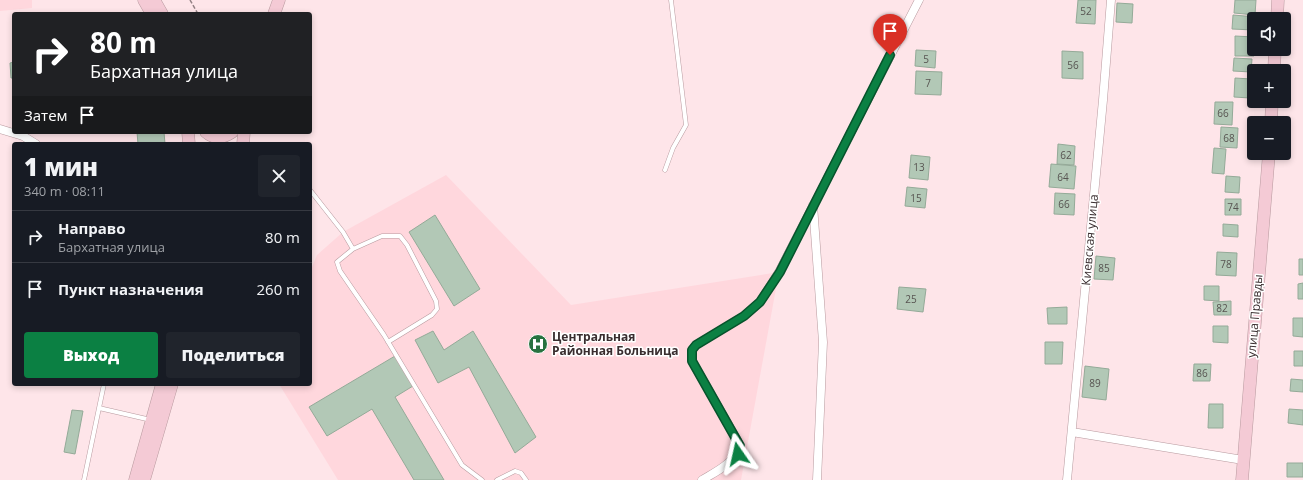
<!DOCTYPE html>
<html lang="ru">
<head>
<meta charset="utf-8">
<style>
	body { margin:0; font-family:"Open Sans",sans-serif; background:#20242c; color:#f1f3f6; height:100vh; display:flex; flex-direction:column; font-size:15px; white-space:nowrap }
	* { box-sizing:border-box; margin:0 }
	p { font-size:13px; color:#9ea1a6 }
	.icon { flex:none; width:22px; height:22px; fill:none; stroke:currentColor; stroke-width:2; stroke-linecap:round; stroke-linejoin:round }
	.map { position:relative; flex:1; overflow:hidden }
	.side { position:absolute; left:12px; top:142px; width:300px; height:244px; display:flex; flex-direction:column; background:#171b24; border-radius:4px; box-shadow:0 2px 6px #0003 }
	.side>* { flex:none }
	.top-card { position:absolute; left:12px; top:12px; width:300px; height:122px; border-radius:4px; box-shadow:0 2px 6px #0003; background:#202124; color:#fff; overflow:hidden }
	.controls { position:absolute; left:1247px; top:12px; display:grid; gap:8px }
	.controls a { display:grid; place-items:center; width:44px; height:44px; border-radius:4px; background:#171b24; box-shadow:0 2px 6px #0003; font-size:20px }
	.pin { position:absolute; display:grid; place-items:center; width:34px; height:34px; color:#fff; margin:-41px -17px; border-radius:50% 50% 50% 0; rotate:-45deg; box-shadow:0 0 4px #0007 }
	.pin .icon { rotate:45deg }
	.me { position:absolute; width:44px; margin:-22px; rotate:349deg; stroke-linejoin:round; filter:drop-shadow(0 0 3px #0008) }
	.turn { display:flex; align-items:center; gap:14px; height:84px; padding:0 12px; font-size:18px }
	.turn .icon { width:52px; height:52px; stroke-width:2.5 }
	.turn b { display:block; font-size:28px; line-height:34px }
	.then { display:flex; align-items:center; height:38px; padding:0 12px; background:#0003; gap:8px; font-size:15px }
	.round { display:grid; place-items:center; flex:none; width:42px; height:42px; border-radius:4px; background:#20242c }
	.head { display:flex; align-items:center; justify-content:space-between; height:68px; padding:0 12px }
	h1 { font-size:24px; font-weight:800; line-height:30px }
	.action { display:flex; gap:8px; margin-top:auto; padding:8px 12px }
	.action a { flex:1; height:46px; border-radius:4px; background:#0b8043; color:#fff; font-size:16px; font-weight:800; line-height:46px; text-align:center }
	.action a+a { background:#20242c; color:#f1f3f6 }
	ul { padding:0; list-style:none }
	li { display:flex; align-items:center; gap:12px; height:52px; padding:0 12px; border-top:1px solid #363941 }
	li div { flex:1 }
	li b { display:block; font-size:15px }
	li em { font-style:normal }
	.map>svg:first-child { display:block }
	.built { fill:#ffd7dd }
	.building { fill:#b2c8b6; stroke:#94aa98 }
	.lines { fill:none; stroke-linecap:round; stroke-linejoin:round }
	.lane-casing { stroke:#b89a9f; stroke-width:5 }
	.street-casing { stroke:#b89a9f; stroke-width:9 }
	.secondary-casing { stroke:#b89a9f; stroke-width:13 }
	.path { stroke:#938184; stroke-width:1.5; stroke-dasharray:4 2; stroke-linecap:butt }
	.lane { stroke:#fff; stroke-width:4 }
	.street { stroke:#fff; stroke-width:8 }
	.secondary { stroke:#f4cad5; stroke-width:12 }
	.route-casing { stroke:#07532c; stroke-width:10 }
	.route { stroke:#0b8043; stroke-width:7 }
	.labels { text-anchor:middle; stroke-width:3; stroke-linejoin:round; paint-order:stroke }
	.number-label { font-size:10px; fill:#575451 }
	.street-label { font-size:12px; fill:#392d2f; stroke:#fff }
	.poi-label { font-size:12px; font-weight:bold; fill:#392d2f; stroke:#fff; text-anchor:start }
</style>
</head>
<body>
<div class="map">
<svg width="1303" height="480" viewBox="0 0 1303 480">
	<rect width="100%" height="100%" fill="#fee5e9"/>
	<path class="built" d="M0 0H32V8L0 11Z
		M446 175 571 305 779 272 741 480H338L279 384H310V272L317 255 343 232Z"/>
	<path class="building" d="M1078 0H1096L1095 24 1076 23Z
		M1235 0H1256L1255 15 1234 13Z
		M1117 3 1133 4 1132 23 1116 22Z
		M1233 15 1256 17 1254 19V30L1232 29Z
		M1235 36 1254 37V56H1235Z
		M916 50 936 51 935 68 915 66Z
		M1062 51 1083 52V79L1062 78Z
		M1234 58 1252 59 1251 72 1233 71Z
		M14 62V78H11L10 63Z
		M916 71 942 72 941 95 915 94Z
		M1235 78 1251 79 1250 98 1234 97Z
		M1215 102H1233L1232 125 1214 124Z
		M1221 127 1238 128 1237 148 1220 147Z
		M137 132H164L165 144H138Z
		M1058 144 1075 146 1074 165 1057 164Z
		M1214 148 1226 149 1224 174 1212 173Z
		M911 155 930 157 928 180 909 178Z
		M1051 164 1076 166 1074 189 1049 187Z
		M1226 176 1240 177 1239 193 1225 192Z
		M907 187 927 189 925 208 905 206Z
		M1055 193 1075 194 1074 215 1054 214Z
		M1225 199H1241V215H1225Z
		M435 215 480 289 454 306 409 232Z
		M1223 224 1238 225V237L1223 236Z
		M1217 252 1237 253 1236 276 1216 275Z
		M1096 256 1115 258 1113 280 1094 279Z
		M1299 259H1303V275H1299Z
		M1303 283V299H1298V284Z
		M1204 286H1219V301L1204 300Z
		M899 287 926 289 923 312 897 309Z
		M1231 301V315H1214L1213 302Z
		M1067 307V324H1048L1047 308Z
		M1293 318H1303V337L1293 336Z
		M1213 326H1228V343L1213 342Z
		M433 331 444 350 473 331 536 437 515 453 469 367 438 383 415 340Z
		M1045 342H1063L1062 364H1045Z
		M1294 351H1303V366H1294Z
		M395 356 413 386 395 397 444 480H414L372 409 327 436 309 407Z
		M1194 364H1211L1210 381H1193Z
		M1085 366 1109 369 1106 400 1082 397Z
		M1291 379 1303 380V392L1290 391Z
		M1209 404H1223V428H1208Z
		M1289 409 1303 410V425L1288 423Z
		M72 410 83 411 75 454 64 452Z
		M1287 463H1303V477H1287Z"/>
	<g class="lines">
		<defs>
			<path id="lane" d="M665 170 673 148 686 125 671 0
				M310 190 343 232 353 249 337 262 340 271 384 335 462 465 482 480
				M353 249 382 236H400L407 245 436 301 437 309 432 315 388 342
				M99 408 151 420
				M84 480 104 384
				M497 480 515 471 521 473 526 480"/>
			<path id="street" d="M0 129 23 136 36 144
				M813 205 823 342 817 480
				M1072 432 1243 460
				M702 480C717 471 735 463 740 445L692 361V350L696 345 744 316 760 302 779 272 919 0
				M1067 480 1103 100 1111 0"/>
			<path id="secondary" d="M144 0 152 14
				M154 0 162 14
				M274 14 279 0
				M1277 19 1278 0
				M1274 71 1275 49
				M1271 123 1272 101
				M188 132 189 144
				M206 132C215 140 223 138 232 132
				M243 144 244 132
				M135 480 162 384
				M144 480 172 384
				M1242 480 1269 153"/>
		</defs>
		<use href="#lane" class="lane-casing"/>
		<use href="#street" class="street-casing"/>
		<use href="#secondary" class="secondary-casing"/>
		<path class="path" d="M190 0 198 14"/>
		<use href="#lane" class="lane"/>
		<use href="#street" class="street"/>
		<use href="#secondary" class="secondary"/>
	</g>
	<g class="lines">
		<defs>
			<path id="route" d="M738 454 740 446 692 361V350L696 345 744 316 760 302 780 272 890 55"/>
		</defs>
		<use href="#route" class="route-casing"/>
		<use href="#route" class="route"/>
	</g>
	<defs>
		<symbol id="hospital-disc" viewBox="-11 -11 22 22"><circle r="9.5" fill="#287240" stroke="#fff"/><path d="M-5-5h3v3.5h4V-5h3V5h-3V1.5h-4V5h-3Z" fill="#fff"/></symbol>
	</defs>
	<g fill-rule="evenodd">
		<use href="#hospital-disc" x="527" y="333" width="22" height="22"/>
	</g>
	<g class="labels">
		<g class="number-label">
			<text x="1086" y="15">52</text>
			<text x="926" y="63">5</text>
			<text x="1073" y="69">56</text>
			<text x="928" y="87">7</text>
			<text x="1223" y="117">66</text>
			<text x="1229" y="142">68</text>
			<text x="1066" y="159">62</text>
			<text x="919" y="171">13</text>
			<text x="1063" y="181">64</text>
			<text x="916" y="202">15</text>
			<text x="1064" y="208">66</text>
			<text x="1233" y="211">74</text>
			<text x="1226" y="268">78</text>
			<text x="1104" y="272">85</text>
			<text x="911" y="303">25</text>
			<text x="1222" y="312">82</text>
			<text x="1202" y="377">86</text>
			<text x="1095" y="387">89</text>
		</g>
		<g class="street-label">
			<text transform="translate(1090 240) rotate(-85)" y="4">Киевская улица</text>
			<text transform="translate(1255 316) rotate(-85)" y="4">улица Правды</text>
		</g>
		<g class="poi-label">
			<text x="552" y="341">Центральная<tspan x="552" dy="14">Районная Больница</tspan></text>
		</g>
	</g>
</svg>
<div class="controls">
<a><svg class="icon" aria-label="sound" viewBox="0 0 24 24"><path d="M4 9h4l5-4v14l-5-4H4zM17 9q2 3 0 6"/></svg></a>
<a>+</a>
<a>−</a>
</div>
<div class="pin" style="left:890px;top:55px;background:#d93025"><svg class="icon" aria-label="arrive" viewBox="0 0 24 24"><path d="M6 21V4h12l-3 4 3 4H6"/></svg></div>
<svg class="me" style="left:738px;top:454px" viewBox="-20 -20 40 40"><path d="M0-17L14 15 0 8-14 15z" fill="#0b8043" stroke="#fff" stroke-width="4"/></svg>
<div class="top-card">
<div class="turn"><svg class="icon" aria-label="right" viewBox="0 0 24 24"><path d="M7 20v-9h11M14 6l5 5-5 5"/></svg><div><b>80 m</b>Бархатная улица</div></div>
<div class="then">Затем<svg class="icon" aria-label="arrive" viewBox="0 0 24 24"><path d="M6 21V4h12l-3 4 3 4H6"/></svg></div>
</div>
<section class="side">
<div class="head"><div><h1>1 мин</h1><p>340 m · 08:11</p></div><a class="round"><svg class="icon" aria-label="close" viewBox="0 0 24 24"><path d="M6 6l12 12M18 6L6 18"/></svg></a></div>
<ul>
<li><svg class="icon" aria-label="right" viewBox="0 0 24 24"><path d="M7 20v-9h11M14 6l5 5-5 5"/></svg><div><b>Направо</b><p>Бархатная улица</p></div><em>80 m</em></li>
<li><svg class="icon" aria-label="arrive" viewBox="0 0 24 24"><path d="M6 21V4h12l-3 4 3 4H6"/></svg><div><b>Пункт назначения</b></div><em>260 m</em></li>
</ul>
<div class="action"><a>Выход</a><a>Поделиться</a></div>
</section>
</div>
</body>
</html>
